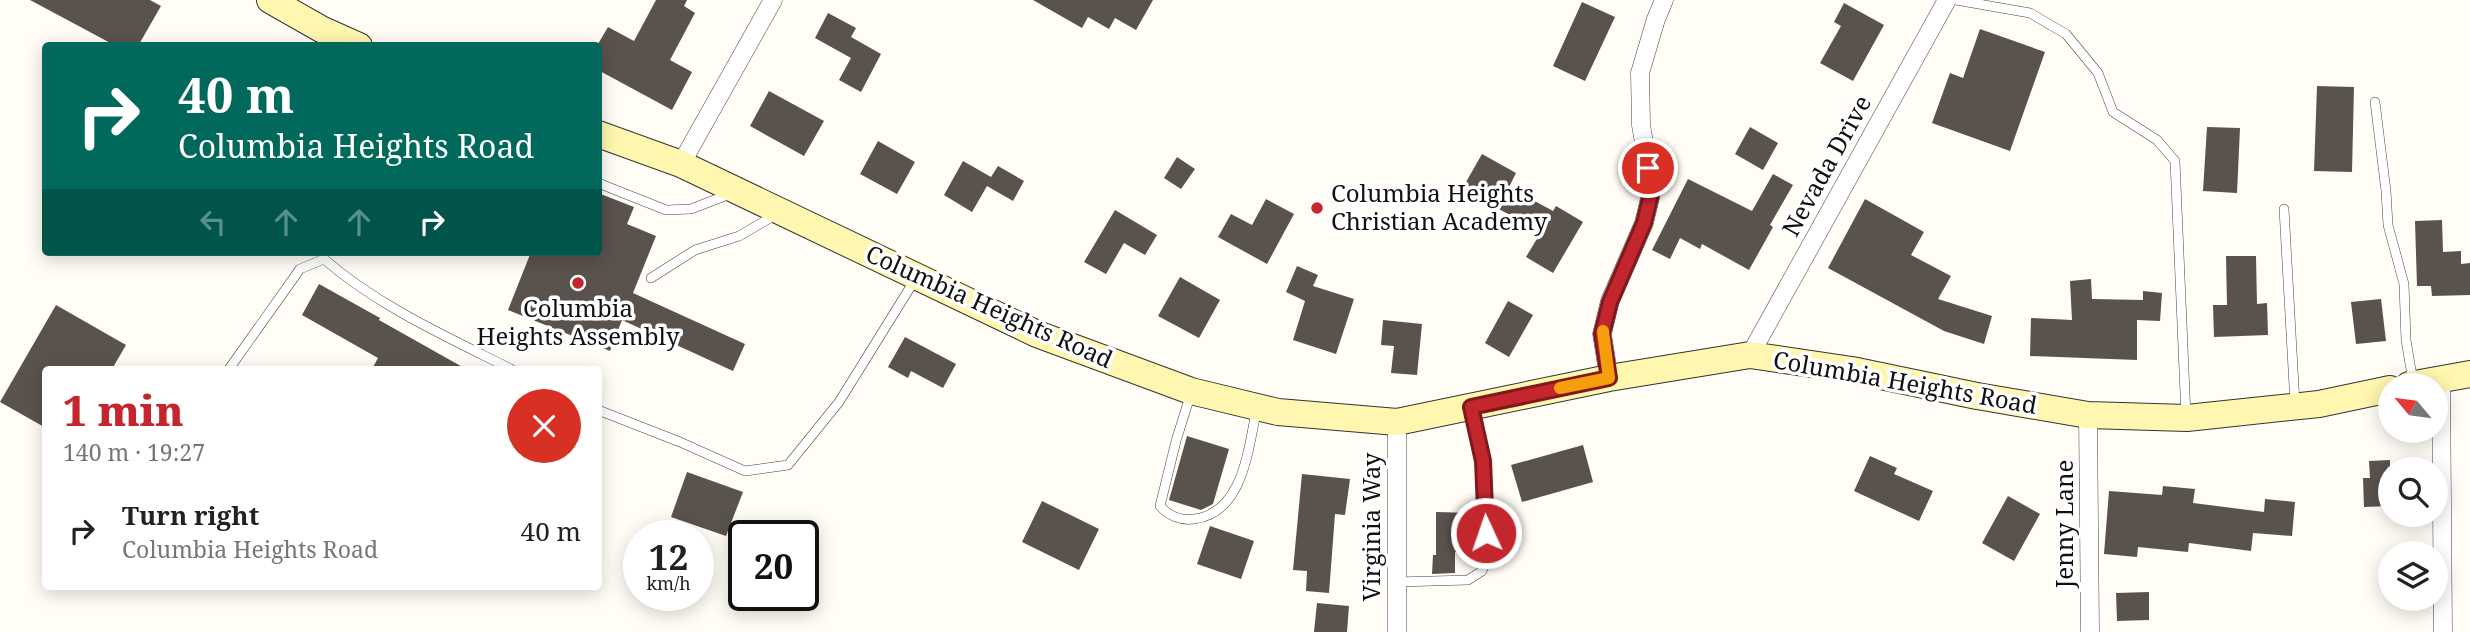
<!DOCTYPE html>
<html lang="en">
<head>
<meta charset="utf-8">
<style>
	body { margin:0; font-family:"Noto Serif",serif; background:#f6f6f6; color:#222; height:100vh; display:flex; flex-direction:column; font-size:26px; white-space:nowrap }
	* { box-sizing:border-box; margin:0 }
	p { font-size:23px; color:#767676 }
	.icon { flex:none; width:38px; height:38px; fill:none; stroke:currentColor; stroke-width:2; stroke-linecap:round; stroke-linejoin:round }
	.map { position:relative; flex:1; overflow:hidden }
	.details { position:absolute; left:42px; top:366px; width:560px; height:224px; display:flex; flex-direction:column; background:#fff; border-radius:7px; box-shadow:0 4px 18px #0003 }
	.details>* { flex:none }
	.guide { position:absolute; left:42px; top:42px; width:560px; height:214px; border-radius:7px; box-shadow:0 4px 18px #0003; background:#00695c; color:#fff; overflow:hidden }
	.needle { width:46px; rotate:299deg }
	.buttons { position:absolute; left:2378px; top:373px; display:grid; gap:14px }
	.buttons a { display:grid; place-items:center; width:70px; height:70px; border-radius:50%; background:#fff; box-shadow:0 4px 18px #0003; font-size:35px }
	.speed { position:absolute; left:623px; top:520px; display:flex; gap:14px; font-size:35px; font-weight:700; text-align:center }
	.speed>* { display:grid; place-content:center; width:91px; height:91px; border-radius:50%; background:#fff; box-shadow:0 4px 18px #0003; line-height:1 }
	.speed small { font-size:18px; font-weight:400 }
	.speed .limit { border:4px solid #111; border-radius:10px; background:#fff; color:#111 }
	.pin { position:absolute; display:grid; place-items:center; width:60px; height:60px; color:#fff; margin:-30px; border:4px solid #fff; border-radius:50%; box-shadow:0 2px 7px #0007 }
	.me { position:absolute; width:77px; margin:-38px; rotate:357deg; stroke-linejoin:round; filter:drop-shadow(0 0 5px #0008) }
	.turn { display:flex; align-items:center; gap:24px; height:147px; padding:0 21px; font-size:32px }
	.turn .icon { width:91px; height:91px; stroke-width:2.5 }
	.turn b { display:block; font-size:49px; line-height:60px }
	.lanes { display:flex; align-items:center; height:66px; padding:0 21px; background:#0003; justify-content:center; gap:35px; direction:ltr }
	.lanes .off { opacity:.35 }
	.round { display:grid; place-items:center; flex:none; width:74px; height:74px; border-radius:37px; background:#f6f6f6 }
	.head { display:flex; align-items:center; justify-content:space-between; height:119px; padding:0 21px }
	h1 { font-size:42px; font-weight:800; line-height:52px; color:#c4262e }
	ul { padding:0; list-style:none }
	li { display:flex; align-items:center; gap:21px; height:91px; padding:0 21px }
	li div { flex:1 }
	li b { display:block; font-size:26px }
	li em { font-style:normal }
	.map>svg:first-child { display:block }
	.building { fill:#5a524d }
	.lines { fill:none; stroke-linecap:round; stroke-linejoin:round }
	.lane-casing { stroke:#444; stroke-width:10 }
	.street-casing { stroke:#444; stroke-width:19 }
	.secondary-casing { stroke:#333; stroke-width:28 }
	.lane { stroke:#fff; stroke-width:9 }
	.street { stroke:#fff; stroke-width:18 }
	.secondary { stroke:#fff6b0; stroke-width:26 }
	.route-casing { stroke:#7f191e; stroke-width:18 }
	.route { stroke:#c4262e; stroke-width:12 }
	.slow { stroke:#f59e0b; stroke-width:12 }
	.poi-dot { fill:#c4262e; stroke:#fff; stroke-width:2.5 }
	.labels { text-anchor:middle; stroke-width:7; stroke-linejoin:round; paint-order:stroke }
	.street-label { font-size:24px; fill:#111; stroke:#fff }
	.poi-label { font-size:24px; fill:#111; stroke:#fff; text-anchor:start }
</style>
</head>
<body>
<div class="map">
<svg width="2470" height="632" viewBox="0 0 2470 632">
	<rect width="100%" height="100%" fill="#fffdf5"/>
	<path class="building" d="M30 0H150L161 6 138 46H116Z
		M656 0H687L684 6 695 13 670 60 692 72 672 110 598 70V44L608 27 634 41Z
		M1033 0H1153L1136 30 1115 18 1109 29 1088 17 1082 28Z
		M1582 2 1615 17 1585 81 1553 66Z
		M1844 3 1884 25 1853 81 1820 63 1841 26 1834 22Z
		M828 13 856 28 851 37 881 54 861 92 839 80 851 58 815 38Z
		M1980 29 2045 52 2010 151 1932 123 1950 73 1963 78Z
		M2317 86 2354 87 2352 172 2314 171Z
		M769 91 824 121 804 156 750 126Z
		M1750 127 1778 143 1763 170 1735 154Z
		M2207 127 2240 128 2237 193 2203 191Z
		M878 141 915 162 897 194 860 174Z
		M1482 154 1516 173 1509 187 1553 211 1556 206 1583 222 1553 273 1526 257 1541 232 1462 189Z
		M1177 157 1195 169 1181 189 1164 178Z
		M963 161 991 177 998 166 1024 181 1013 201 987 186 972 212 944 195Z
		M1773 174 1793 185 1770 225 1773 227 1749 270 1702 244 1700 249 1680 238 1670 259 1652 250 1688 179 1752 211Z
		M598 193 634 207 627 224 656 236 633 293 745 344 733 371 622 320 610 351 508 310 531 252H598Z
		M1266 199 1294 214 1267 264 1218 237 1231 214 1252 225Z
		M1865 199 1924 232 1911 255 1951 276 1938 299 1992 316 1984 344 1944 331 1828 268Z
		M1115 210 1157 235 1145 255 1124 243 1106 274 1084 262Z
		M2442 220 2443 252 2461 251V264L2470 263V295L2432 296 2431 286H2417L2415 221Z
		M2226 256H2256L2257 304 2267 303 2268 335 2214 337 2213 305H2227Z
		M1297 266 1318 275 1313 286 1354 299 1336 354 1293 340 1305 301 1286 292Z
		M1180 277 1220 300 1199 338 1158 316Z
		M2091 279 2092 299 2143 300V291L2162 293 2160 321 2137 320V360L2030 356 2031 318 2072 320 2070 281Z
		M319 284 380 318 379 320 466 369H372L378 358 302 315Z
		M2381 299 2386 341 2356 344 2351 302Z
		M1508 301 1533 315 1509 357 1485 343Z
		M56 305 126 345 112 369H46V428L0 402Z
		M1383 320 1422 324 1417 375 1391 373 1394 346 1381 345Z
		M905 337 956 364 943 388 911 371 908 378 888 367Z
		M1187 436 1229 449 1213 504 1201 510 1169 500Z
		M1583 445 1593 482 1522 502 1511 465Z
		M1870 456 1897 468 1894 474 1933 491 1919 521 1854 491Z
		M2390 460V506L2364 507 2363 478H2370L2369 461Z
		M687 472 743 492 726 536 671 517Z
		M1302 474 1350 479 1345 515 1335 514 1329 593 1306 591 1307 571 1293 570Z
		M2163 486 2195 489 2193 503 2264 512 2265 499 2295 502 2292 536 2253 533 2251 551 2189 543 2188 552 2138 547 2137 557 2104 554 2109 491 2162 495Z
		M2008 496 2040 514 2014 561 1982 543Z
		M1042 501 1099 529 1079 570 1022 542Z
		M1436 512 1473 513V552H1455V573L1432 574 1433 555H1436Z
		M1210 526 1254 541 1241 579 1197 564Z
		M2149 592V620L2117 621 2116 593Z
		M1317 603 1349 606 1347 632H1314Z"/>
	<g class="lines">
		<defs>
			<path id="lane" d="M1956 0 2030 13 2066 34 2098 73 2113 112 2157 140 2175 161 2186 417
				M2375 102 2386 191 2388 225 2404 284 2406 340 2413 382
				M598 183 666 210 691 209 730 194
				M2284 209 2295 404
				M324 252V259C378 306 447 337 511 369
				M651 278 695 250 739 236 777 214
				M229 369 300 269 324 259
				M1191 393 1176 441 1160 506C1168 515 1180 521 1194 519 1244 513 1248 448 1257 408
				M598 410 680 442 745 471 788 465 839 402 916 278
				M1397 582 1468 580 1482 571 1488 557 1483 461 1471 409"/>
			<path id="street" d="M681 164 773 0
				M1750 355 1947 0
				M1609 378 1602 334 1610 301 1644 223 1652 190 1641 125 1640 73 1656 19 1664 0
				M2441 379 2443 632
				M2088 415 2090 632
				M1397 422V632"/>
			<path id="secondary" d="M270 0 321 29 359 46
				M598 134 681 164 1037 334 1191 391 1278 412 1397 422 1609 378 1750 355 1852 370 1977 396 2088 415 2187 418 2319 404 2390 389
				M2409 385 2470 374"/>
		</defs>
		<use href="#lane" class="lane-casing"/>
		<use href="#street" class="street-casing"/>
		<use href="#secondary" class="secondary-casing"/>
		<use href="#lane" class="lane"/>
		<use href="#street" class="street"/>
		<use href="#secondary" class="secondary"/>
	</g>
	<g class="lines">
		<defs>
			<path id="route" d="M1486 533 1483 461 1471 407 1609 378 1602 334 1610 302 1644 223 1652 190 1648 168"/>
		</defs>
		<use href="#route" class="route-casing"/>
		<use href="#route" class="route"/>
		<path class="slow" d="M1560 388 1609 378 1603 331"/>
	</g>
	<g class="poi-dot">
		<circle cx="1317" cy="208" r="7"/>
		<circle cx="578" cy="283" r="7"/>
	</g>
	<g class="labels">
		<g class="street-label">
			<text transform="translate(1827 166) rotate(-61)" y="8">Nevada Drive</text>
			<text transform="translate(989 307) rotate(24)" y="8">Columbia Heights Road</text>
			<text transform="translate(1905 383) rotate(10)" y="8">Columbia Heights Road</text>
			<text transform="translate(2065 524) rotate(-90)" y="8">Jenny Lane</text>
			<text transform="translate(1372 527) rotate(-90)" y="8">Virginia Way</text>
		</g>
		<g class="poi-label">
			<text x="1331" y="202">Columbia Heights<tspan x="1331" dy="28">Christian Academy</tspan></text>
			<text x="578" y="317" text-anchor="middle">Columbia<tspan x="578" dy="28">Heights Assembly</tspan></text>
		</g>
	</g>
</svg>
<div class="buttons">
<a><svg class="needle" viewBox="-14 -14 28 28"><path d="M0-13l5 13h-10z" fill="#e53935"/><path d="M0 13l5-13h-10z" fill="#767676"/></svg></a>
<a><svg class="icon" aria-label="search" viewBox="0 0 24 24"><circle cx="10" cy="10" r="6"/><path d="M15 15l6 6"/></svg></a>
<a><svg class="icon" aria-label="layers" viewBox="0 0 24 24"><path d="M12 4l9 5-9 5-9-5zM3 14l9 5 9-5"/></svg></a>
</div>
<div class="speed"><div>12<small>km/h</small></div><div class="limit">20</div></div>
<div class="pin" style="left:1648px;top:168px;background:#d93025"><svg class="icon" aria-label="arrive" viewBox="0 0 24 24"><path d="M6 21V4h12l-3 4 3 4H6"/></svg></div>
<svg class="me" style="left:1486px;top:533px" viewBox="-20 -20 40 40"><circle r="17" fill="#c4262e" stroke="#fff" stroke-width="3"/><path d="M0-11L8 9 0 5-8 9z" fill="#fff"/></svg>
<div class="guide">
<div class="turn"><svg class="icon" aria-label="right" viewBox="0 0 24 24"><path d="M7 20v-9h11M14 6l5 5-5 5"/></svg><div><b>40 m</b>Columbia Heights Road</div></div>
<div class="lanes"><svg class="icon off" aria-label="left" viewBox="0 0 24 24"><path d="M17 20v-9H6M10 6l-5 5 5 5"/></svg><svg class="icon off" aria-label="ahead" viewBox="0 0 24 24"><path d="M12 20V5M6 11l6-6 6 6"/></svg><svg class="icon off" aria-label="ahead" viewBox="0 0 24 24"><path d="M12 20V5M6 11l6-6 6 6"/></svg><svg class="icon" aria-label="right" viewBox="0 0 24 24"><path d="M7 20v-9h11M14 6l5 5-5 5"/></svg></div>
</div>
<section class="details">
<div class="head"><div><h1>1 min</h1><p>140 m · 19:27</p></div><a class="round" style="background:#d93025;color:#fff"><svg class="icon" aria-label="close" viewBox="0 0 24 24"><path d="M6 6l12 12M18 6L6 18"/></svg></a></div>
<ul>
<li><svg class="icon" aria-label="right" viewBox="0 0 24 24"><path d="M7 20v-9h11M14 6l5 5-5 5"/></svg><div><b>Turn right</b><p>Columbia Heights Road</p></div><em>40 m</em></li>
</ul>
</section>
</div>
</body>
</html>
